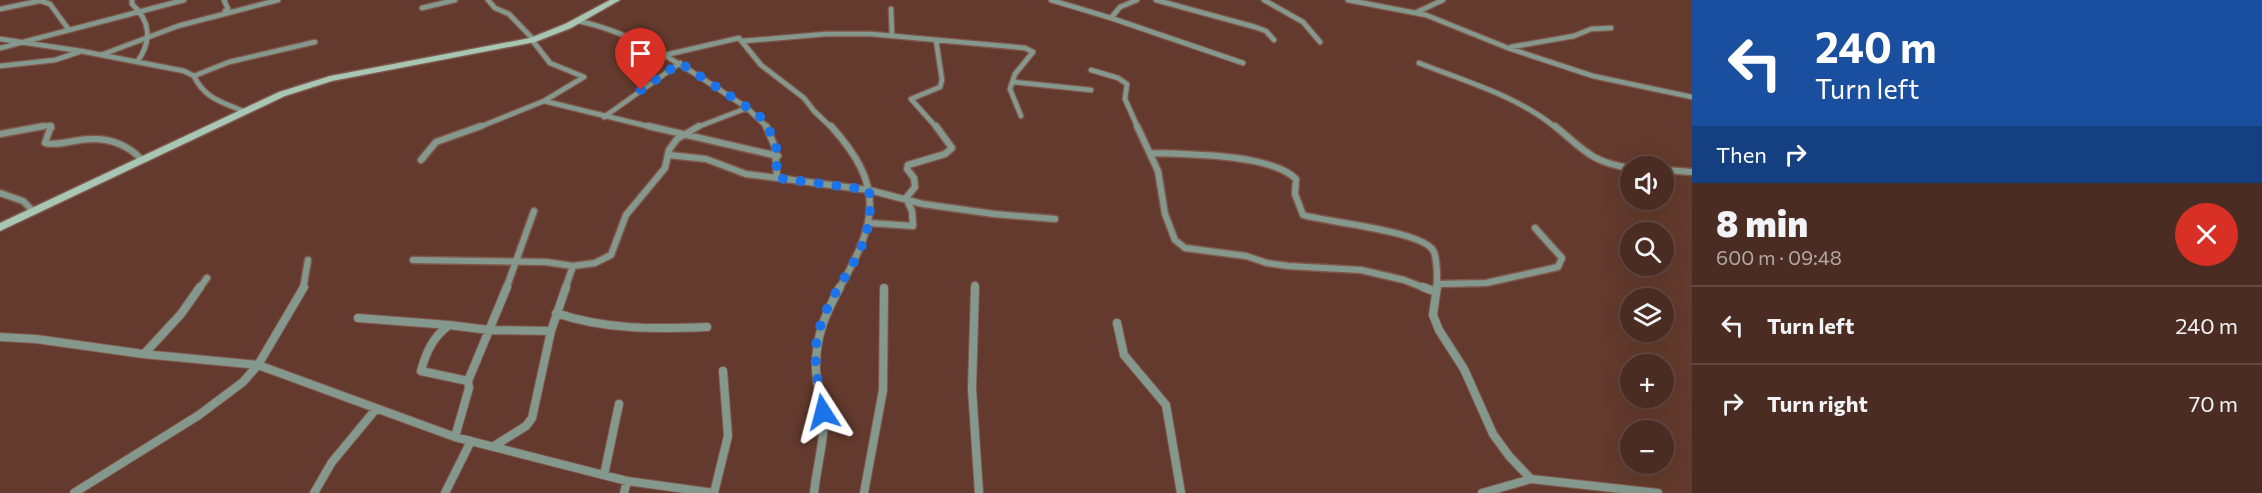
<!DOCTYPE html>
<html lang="en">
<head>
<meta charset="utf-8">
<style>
	body { margin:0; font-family:Commissioner,sans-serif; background:#54382f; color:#f1f3f6; height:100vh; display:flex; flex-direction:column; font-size:22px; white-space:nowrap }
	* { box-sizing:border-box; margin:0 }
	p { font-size:20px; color:#b2a7a5 }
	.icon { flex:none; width:33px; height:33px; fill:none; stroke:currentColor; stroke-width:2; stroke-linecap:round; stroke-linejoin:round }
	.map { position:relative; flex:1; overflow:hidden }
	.side { display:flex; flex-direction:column; background:#4a2c22; width:570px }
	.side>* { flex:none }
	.banner { background:#1a4fa0; color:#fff; overflow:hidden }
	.controls { position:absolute; left:1620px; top:156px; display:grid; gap:12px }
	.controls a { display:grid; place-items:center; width:54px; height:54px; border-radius:50%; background:#4a2c22; box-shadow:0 6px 24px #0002,0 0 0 2px #614840; font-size:30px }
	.pin { position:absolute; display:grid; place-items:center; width:51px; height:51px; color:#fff; margin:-62px -26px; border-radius:50% 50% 50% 0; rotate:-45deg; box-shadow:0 0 6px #0007 }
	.pin .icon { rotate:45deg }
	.me { position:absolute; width:66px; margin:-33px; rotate:351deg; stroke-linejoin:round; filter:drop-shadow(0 0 4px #0008) }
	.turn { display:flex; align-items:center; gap:21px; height:126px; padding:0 24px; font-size:27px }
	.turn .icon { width:78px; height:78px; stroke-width:2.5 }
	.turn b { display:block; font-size:42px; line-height:51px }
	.then { display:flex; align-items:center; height:57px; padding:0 24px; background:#0003; gap:12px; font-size:22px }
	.round { display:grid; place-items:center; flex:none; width:63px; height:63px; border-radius:32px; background:#54382f }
	.summary { display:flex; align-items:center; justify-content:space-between; height:102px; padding:0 24px }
	h1 { font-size:36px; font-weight:800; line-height:45px }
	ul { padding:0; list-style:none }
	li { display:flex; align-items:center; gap:18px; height:78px; padding:0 24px; border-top:2px solid #614840 }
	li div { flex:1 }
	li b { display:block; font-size:22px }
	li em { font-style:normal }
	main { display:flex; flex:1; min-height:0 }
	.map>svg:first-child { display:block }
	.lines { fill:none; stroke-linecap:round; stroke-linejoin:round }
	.street-far2-casing { stroke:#7f584c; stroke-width:7 }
	.street-far1-casing { stroke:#7f584c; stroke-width:9 }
	.street-casing { stroke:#7f584c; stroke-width:10 }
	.secondary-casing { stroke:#7f584c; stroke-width:3 }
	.street-far2 { stroke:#85988d; stroke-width:4.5 }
	.street-far1 { stroke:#85988d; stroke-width:6 }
	.street { stroke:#85988d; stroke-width:8 }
	.secondary { fill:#a7c6b4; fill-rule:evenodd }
	.route { stroke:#1a73e8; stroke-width:10; stroke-dasharray:0 18 }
</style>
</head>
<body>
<main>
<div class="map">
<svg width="1692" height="493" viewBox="0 0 1692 493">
	<rect width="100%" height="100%" fill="#633a2d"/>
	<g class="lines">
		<defs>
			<path id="street-far2" d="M132 0V4C151 21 152 42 137 62
				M224 0 228 9 225 11
				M488 0 495 8 509 14 534 40
				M1051 0 1111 18
				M1137 0 1120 7 1111 18 1243 63
				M1156 0 1255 27 1266 31 1274 40
				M1264 0 1303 22 1320 42
				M1348 0 1426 15 1508 48 1593 76 1692 97
				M41 1 50 4 69 30
				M422 8 455 0
				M0 9 44 0
				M891 9 892 35
				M1417 12 1443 0
				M578 21C641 34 694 73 747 108L695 128
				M0 39 81 51 184 71 194 76C204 98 222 102 243 111
				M532 40 550 63 584 77
				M936 40 942 80 940 87 911 99 937 128
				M743 41 826 34H871L1025 48 1033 52 1015 74 1010 89 1021 116
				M1511 47 1574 36 1591 29 1611 28
				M0 48 184 0
				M101 55 178 26 278 0
				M665 55 739 38 761 65 804 98 814 111 832 128
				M1419 63C1464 81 1518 96 1556 128
				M0 66 55 60 79 52
				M1091 70 1118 78 1127 84 1125 99 1138 128
				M194 76 229 62 315 42
				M1013 82 1091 90
				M544 101 655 128
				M747 108 768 128
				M604 117 680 63
				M36 128 50 125 52 128
				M477 128 544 101 584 77"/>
			<path id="street-far1" d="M51 126 45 143C55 145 64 143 74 141 99 136 123 140 141 159
				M648 126 778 156
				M766 126 775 147 777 178
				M831 126C886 187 877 222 839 289
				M1137 126 1158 171 1165 214 1175 240 1185 248 1246 256 1267 263 1288 266 1361 270 1404 280 1427 289
				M1555 126C1584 150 1591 162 1630 168
				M0 134 44 126
				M1151 153C1187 154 1271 154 1296 179L1295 194 1303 215C1326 222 1426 231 1434 252 1437 261 1438 279 1436 289
				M669 155 706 159 746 174 869 190 923 204 994 214 1055 219
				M421 160 436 142 481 126
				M1664 170 1692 172
				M0 193 23 201 33 211
				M870 223 913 226 912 211 906 198 915 187 914 178 907 169 908 165 945 154 952 148 936 126
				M413 260 546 262 573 266
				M1437 284 1486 283 1558 267 1562 258 1535 228
				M199 289 207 278
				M303 289 308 260
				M506 289 534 211
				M565 289 573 266 595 263 611 255 626 215 665 168 669 150 677 139 699 126
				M975 289V285"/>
			<path id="street" d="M975 287 972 389 979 493
				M1423 287 1436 292
				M1437 287 1433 315 1439 330 1464 369 1493 434 1509 456 1531 479
				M556 313C605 330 656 329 707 327
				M358 318 449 325
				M1117 323 1124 355 1166 405 1181 493
				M0 337 36 339 143 354 258 365 455 437 627 481 714 493
				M144 354 181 314 200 287
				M468 381 507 287
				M455 437 469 388 468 381 421 371C426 352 433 337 449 325L489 330 551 331
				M494 446 526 426 532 418 551 331 566 287
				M604 475 619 404
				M74 493 199 415 243 382 258 365 304 287
				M314 493 332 462 376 409
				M445 493 471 441
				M624 493 627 481
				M714 493 728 436 723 371
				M814 493C816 473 821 454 823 434 825 412 817 391 816 370 815 338 825 314 840 287
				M864 493 883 390 884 288
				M1482 493 1531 479 1658 493"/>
			<path id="secondary" d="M610 0H620L571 28 535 42 332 81 285 96 0 231V223L279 92 330 76 530 38 565 24Z"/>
		</defs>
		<use href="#street-far2" class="street-far2-casing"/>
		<use href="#street-far1" class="street-far1-casing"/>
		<use href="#street" class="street-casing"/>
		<use href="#secondary" class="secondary-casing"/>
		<use href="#street-far2" class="street-far2"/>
		<use href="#street-far1" class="street-far1"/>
		<use href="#street" class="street"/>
		<use href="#secondary" class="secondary"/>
	</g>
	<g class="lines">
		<path class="route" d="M641 90 680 63 759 115 776 141 777 178 869 190C877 253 835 276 819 330 811 358 819 384 823 412"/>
	</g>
</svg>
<div class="controls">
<a><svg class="icon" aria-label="sound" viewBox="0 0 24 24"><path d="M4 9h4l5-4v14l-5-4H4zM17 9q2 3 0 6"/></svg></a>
<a><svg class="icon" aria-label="search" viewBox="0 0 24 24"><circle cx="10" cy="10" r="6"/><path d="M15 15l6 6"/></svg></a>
<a><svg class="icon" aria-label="layers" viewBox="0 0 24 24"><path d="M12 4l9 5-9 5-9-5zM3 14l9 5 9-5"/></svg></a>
<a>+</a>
<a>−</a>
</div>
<div class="pin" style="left:641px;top:90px;background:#d93025"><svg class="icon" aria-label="arrive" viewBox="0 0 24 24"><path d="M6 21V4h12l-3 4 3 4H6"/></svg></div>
<svg class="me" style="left:823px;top:412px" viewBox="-20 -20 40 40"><path d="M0-17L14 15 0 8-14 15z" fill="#1a73e8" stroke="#fff" stroke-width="4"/></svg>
</div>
<section class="side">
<div class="banner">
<div class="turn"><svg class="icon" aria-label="left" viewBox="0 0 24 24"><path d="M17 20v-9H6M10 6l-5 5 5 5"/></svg><div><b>240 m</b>Turn left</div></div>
<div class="then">Then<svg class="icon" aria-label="right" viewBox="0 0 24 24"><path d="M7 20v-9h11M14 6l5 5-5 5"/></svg></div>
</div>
<div class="summary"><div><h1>8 min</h1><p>600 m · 09:48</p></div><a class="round" style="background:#d93025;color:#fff"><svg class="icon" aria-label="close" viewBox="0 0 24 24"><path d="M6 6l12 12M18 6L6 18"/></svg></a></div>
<ul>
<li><svg class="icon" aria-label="left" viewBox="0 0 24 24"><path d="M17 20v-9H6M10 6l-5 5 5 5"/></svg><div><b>Turn left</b></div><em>240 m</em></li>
<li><svg class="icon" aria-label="right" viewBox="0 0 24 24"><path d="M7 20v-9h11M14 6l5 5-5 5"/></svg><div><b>Turn right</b></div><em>70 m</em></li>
</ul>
</section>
</main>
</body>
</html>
